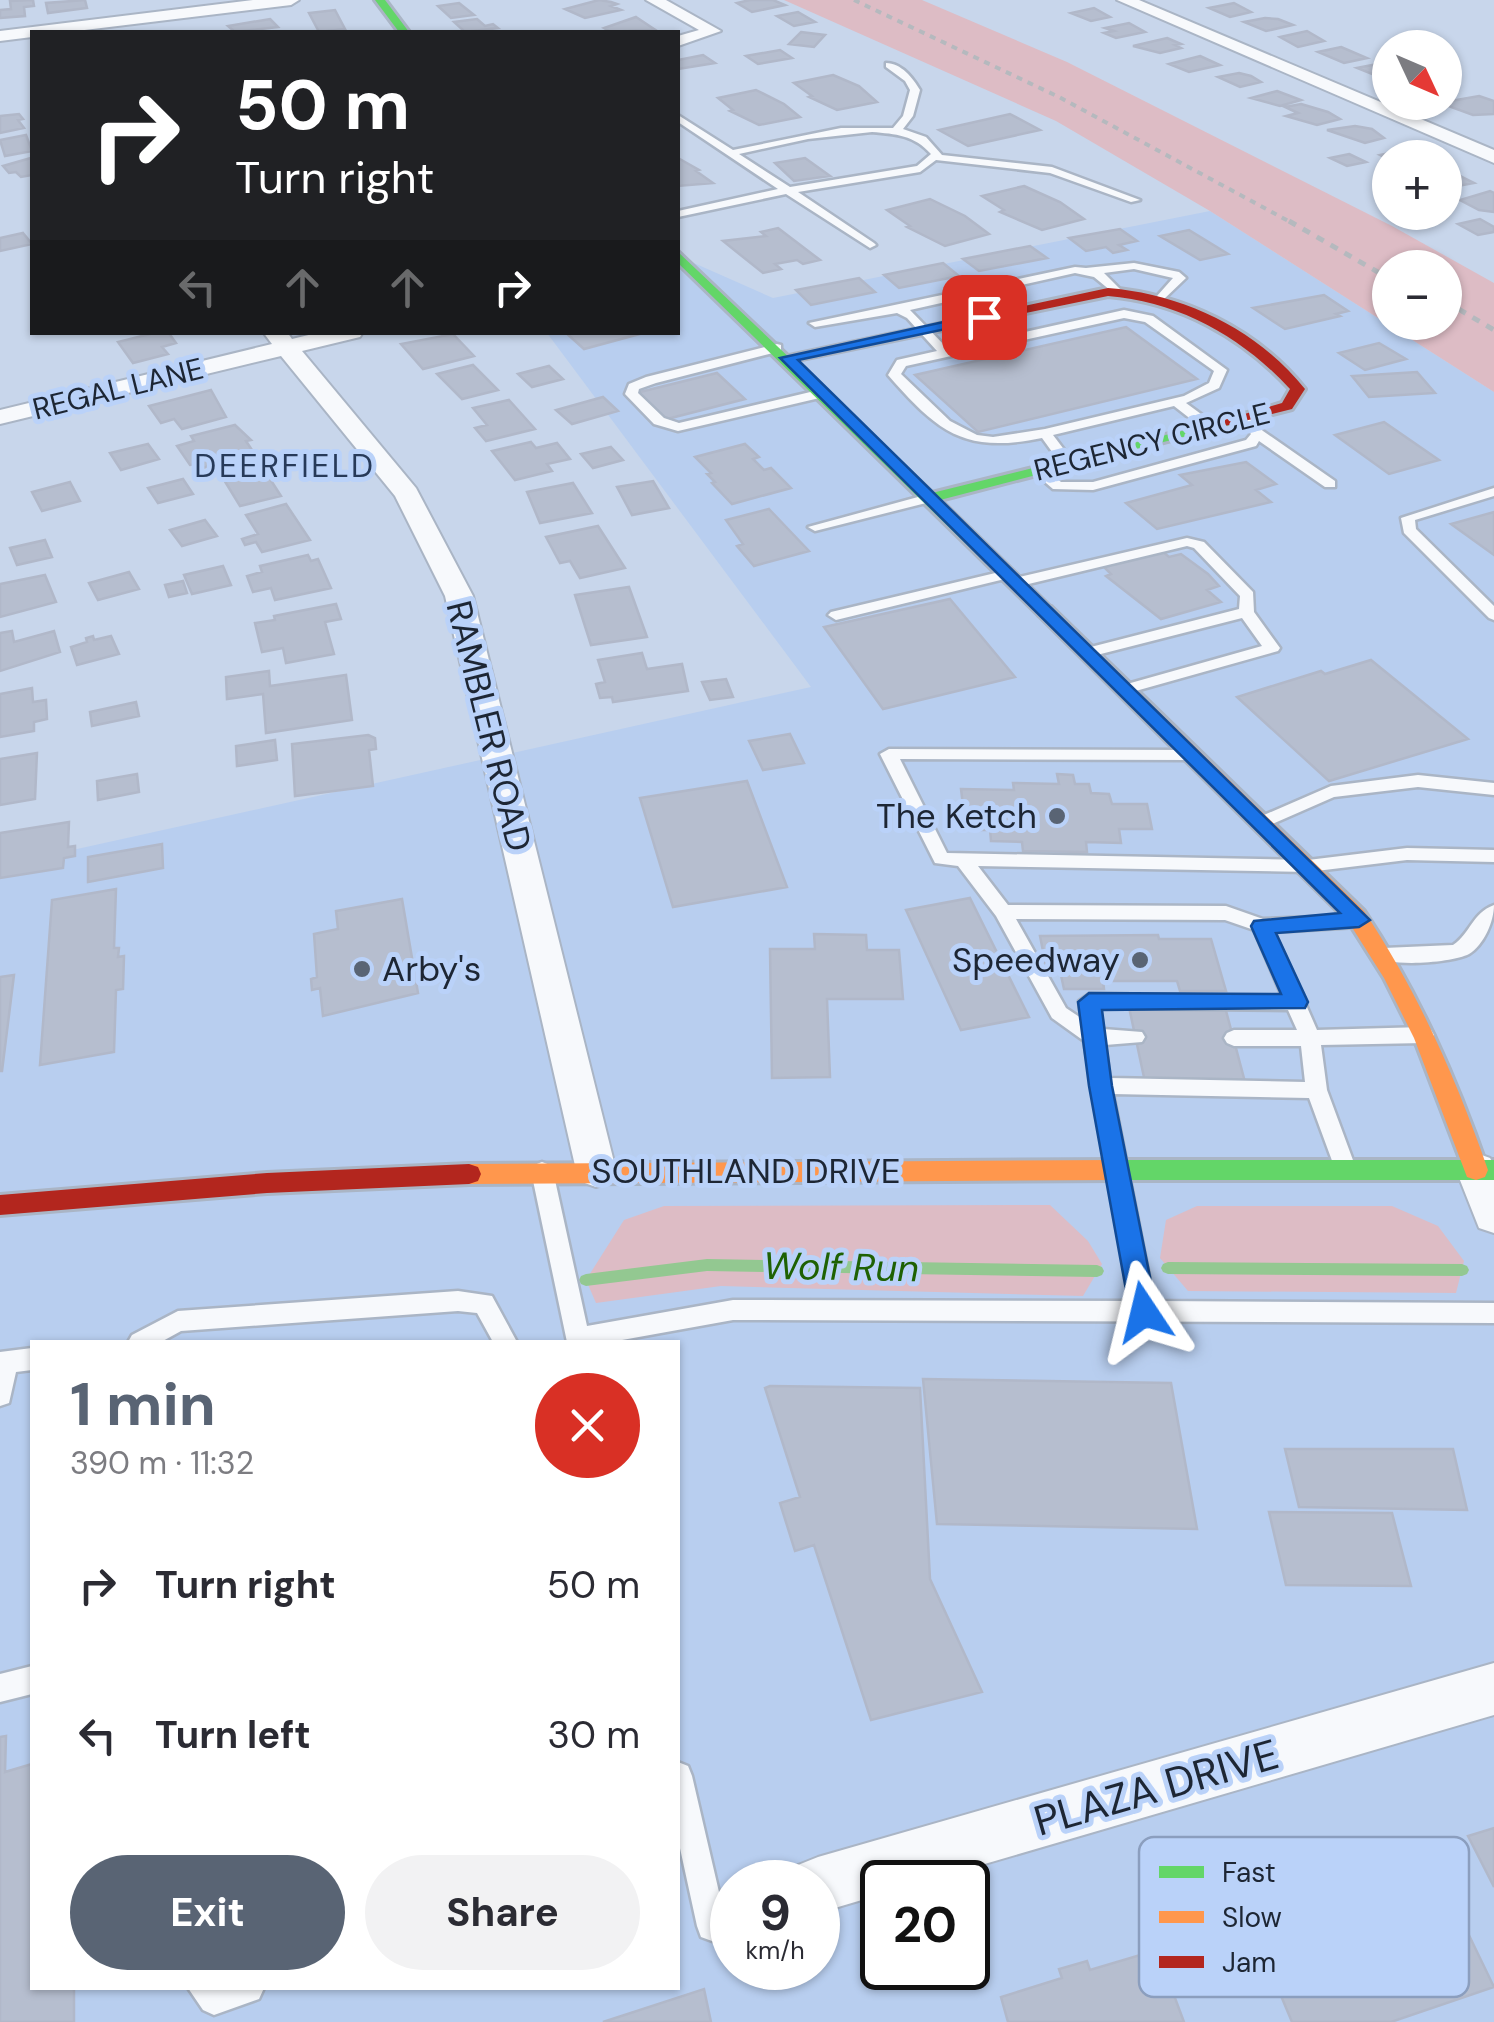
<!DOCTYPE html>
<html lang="en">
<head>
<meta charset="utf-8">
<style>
	body { margin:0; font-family:"DM Sans",sans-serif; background:#f2f2f3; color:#2b2b33; height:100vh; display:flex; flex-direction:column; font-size:38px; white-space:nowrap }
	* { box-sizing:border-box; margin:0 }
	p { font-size:32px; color:#7c7c81 }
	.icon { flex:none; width:55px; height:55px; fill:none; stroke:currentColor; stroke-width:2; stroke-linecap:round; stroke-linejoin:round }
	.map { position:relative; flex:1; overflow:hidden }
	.drawer { position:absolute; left:30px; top:1340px; width:650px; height:650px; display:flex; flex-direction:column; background:#fff; border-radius:0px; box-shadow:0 2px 8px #0004 }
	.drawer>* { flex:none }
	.hud { position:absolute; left:30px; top:30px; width:650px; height:305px; border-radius:0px; box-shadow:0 2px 8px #0004; background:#202124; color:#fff; overflow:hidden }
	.needle { width:65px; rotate:134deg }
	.fabs { position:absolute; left:1372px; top:30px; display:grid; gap:20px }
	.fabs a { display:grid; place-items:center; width:90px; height:90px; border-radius:50%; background:#fff; box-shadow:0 2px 8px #0004; font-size:50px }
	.speed { position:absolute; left:710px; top:1860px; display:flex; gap:20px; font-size:50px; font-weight:700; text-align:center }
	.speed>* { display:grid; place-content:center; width:130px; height:130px; border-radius:50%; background:#fff; box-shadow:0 2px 8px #0004; line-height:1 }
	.speed small { font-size:25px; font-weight:400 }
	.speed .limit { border:5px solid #111; border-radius:15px; background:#fff; color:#111 }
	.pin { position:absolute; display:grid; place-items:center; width:85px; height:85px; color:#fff; margin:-42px; border-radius:20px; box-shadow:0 5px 15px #0006 }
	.me { position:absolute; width:110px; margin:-55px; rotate:350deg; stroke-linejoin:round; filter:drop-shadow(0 0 8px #0008) }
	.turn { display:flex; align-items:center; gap:35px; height:210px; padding:0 40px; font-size:45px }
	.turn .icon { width:130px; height:130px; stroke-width:2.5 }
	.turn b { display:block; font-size:70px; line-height:85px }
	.lanes { display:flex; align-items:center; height:95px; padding:0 40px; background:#0003; justify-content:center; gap:50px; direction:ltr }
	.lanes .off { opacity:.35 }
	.round { display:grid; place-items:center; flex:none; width:105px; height:105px; border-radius:52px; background:#f2f2f3 }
	.head { display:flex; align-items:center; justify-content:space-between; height:170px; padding:0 40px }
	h1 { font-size:60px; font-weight:700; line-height:75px; color:#596474 }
	.primary-button { display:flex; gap:20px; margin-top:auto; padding:20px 40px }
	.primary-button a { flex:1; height:115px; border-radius:60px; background:#596474; color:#fff; font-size:40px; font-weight:700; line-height:115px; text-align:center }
	.primary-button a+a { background:#f2f2f3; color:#2b2b33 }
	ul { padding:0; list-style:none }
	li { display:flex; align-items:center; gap:30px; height:150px; padding:0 40px }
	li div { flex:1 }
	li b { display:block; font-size:38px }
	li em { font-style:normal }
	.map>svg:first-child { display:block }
	.built { fill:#b8ceef; fill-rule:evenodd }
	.green { fill:#ddbcc5; fill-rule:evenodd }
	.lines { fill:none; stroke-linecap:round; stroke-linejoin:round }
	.stream { fill:#93c891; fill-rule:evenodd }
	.building { fill:#b6becf; stroke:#b1b8c9; stroke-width:2.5 }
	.lane-casing { stroke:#aab5c5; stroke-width:5 }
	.street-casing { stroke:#aab5c5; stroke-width:4 }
	.fast-casing { stroke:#aab5c5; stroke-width:6 }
	.slow-casing { stroke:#aab5c5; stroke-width:6 }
	.jam-casing { stroke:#aab5c5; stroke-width:6 }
	.lane { fill:#f7f9fc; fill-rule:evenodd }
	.street { fill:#f7f9fc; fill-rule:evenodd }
	.fast { fill:#63d668; fill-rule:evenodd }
	.slow { fill:#ff974d; fill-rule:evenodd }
	.jam { fill:#b3261e; fill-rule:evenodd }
	.rail-far1 { stroke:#b5b9be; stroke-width:4; stroke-dasharray:6 6; stroke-linecap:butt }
	.rail { stroke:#b5b9be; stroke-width:5; stroke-dasharray:8 8; stroke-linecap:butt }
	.route { fill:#1a73e8; stroke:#114b97; stroke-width:2.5 }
	.poi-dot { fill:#596474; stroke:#bad2f9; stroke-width:4 }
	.labels { text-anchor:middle; stroke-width:10; stroke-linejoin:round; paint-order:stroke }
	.far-street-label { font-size:30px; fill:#1d2634; stroke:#bad2f9 }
	.far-neighbourhood-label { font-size:32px; letter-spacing:2.5px; fill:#273a59; stroke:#bad2f9 }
	.street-label { font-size:35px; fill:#1d2634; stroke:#bad2f9 }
	.poi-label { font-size:35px; fill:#1d2634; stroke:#bad2f9; text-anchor:end }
	.water-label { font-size:38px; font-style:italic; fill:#1e6103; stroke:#bad2f9 }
	.near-street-label { font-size:42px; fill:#1d2634; stroke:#bad2f9 }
	.key { fill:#bad2f9; stroke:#8b9ebe; stroke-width:2.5 }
	.key-label { font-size:28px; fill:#1d2634 }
</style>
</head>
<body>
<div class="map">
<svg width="1494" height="2022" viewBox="0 0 1494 2022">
	<rect width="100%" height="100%" fill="#c8d6eb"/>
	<path class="built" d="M1210 211 1494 392V2022H0V866L811 687 547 333 678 332V256L773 298ZM32 1342H678V1988H32ZM732 1882H818V1968H732ZM882 1882H968V1968H882Z"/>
	<path class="green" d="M784 0H922L1067 62 1392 226 1494 283V392L1210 211 1056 121ZM1390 268H1445V322H1390Z
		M1050 1205 1088 1241 1102 1264 1083 1296 721 1286 596 1303 586 1280 624 1220 664 1206Z
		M1197 1206H1392L1438 1226 1464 1261 1456 1293 1188 1291 1160 1258 1166 1220Z"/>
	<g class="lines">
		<path class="stream" d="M707 1259 1097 1265 1102 1267 1104 1271 1102 1275 1097 1277 707 1271 586 1286 581 1284 579 1280 581 1276 586 1274Z
			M1168 1262 1462 1264 1467 1266 1469 1270 1467 1274 1462 1276 1168 1274 1163 1272 1161 1268 1163 1264Z"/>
	</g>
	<path class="building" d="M33 0 34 6 24 7 25 16 0 18V10L11 9 10 1Z
		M85 0 87 8 48 13 46 3Z
		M599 0 611 2 617 4 611 6 621 10 585 18 565 9Z
		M750 0H773L785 5 752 12 737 3Z
		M459 3 474 15 451 18 438 6Z
		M1234 3 1251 12 1230 17 1209 8Z
		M1094 8 1110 17 1091 21 1071 13Z
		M335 10 345 29 319 32 309 13Z
		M798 12 815 22 794 26 777 16Z
		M636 17 654 29 611 32 604 28Z
		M1265 18 1278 19 1293 25 1266 31 1244 22Z
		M270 19 278 27 235 32 228 26Z
		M477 19 485 26 493 24 498 28 465 32 454 22Z
		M1129 23 1145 32 1116 38 1104 33 1114 31 1105 28Z
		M1307 31 1324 41 1298 47 1280 37Z
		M801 32 825 35 814 47 789 44Z
		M1167 38 1181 44 1175 45 1181 48 1160 53 1133 46Z
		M1341 47 1367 58 1344 63 1318 52Z
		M780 50 792 58 758 64 746 56Z
		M703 55 715 63 678 69V60Z
		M1200 56 1220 65 1189 72 1169 64Z
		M1377 64 1390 68V76L1382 78 1357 68Z
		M1239 73 1251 76 1261 82 1240 87 1218 77Z
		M833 75 859 86 877 102 837 110 809 97 812 96 794 83Z
		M756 90 784 104 800 117 759 125 730 111 733 110 718 98Z
		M1277 91 1301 100 1280 106 1251 98Z
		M1479 96 1494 101V114L1473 115 1440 103Z
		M1301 104 1328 112 1340 119 1317 125 1286 116 1298 113 1285 107Z
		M19 114 23 119 18 120 24 128 0 133V116Z
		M1010 114 1040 130 968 146 939 130Z
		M1355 126 1372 129 1384 138 1365 143 1327 130Z
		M26 135 32 151 5 156 0 140Z
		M1409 149 1425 158 1390 160 1380 155Z
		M1349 154 1366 162 1347 166 1330 158Z
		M31 158 32 175 21 177 16 172 9 173 3 166Z
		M678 158 699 170 696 171 713 183 678 186Z
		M805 158 830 176 794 181 775 163Z
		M1445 170H1448L1474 183 1447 188Z
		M1024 186 1060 202 1084 219 1042 230 1000 212 1004 210 982 196Z
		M1490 191 1494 193V212L1479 210 1460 200Z
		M930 199 965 216 989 234 945 246 907 227 910 226 887 210Z
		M1480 219 1494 227V232L1478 235 1458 224Z
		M778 228 820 260 803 264 797 260 775 264 781 269 763 273 723 241 766 236 761 232Z
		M1120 229 1137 241 1119 245 1127 250 1113 253 1106 247 1086 251 1069 238Z
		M1189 230 1228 254 1200 260 1160 236Z
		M23 233 32 244 0 251V238Z
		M1030 246 1047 258 979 271 963 259Z
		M943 263 959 276 899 288 884 275Z
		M859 278 875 292 811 305 796 290Z
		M1324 295 1348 311 1336 314 1340 316 1285 329 1253 308Z
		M1126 327 1197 379 978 432 915 375Z
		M158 332H168L176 343 162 347 168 354 133 363 118 342Z
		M565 332H647L584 349Z
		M453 334 474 356 423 369 401 344Z
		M1379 343 1406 359 1365 370 1339 353Z
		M473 365 498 390 462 399 437 374Z
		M549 366 563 379 532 387 518 374Z
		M1417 372 1435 393 1369 397 1352 376Z
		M717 373 745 399 663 420 636 393Z
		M211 390 226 417 182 429 174 419 161 423 149 406Z
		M603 397 618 411 572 424 556 410Z
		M509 400 535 429 486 441 475 428 487 425 473 408Z
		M1384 422 1439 460 1389 474 1335 435Z
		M235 425 251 440 246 441 254 453 199 469 196 464 190 465 177 446 194 441 191 436Z
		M531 442 536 448 557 443 570 459 547 464 552 471 515 480 492 451Z
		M148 444 159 459 121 470 110 453Z
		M745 444 759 457 753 459 764 470 771 468 791 488 732 504 712 483 715 482 707 474 711 473 695 457Z
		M611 447 623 460 593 468 581 454Z
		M1246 462 1276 484 1256 490 1271 502 1157 529 1126 503 1192 485 1180 475Z
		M261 465 281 496 240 506 221 475Z
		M183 479 193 494 158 503 148 488Z
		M653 481 669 508 632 515 617 487Z
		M70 482 80 501 42 511 32 492Z
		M573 483 592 513 540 523 527 492Z
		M286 504 310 540 262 552 256 542 245 545 242 539 258 534 246 515Z
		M769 509 809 551 754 566 737 546 743 544 726 520Z
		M1494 512V555L1451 524Z
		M205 520 217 536 182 546 170 530Z
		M598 526 625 568 580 578 570 561 560 563 546 537Z
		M45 540 52 557 17 565 10 548Z
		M1162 551 1169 557 1181 554 1208 574 1219 586 1207 590 1221 602 1161 619 1106 576 1111 574 1102 565Z
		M308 555 311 561 318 559 331 588 275 600 271 588 253 592 247 576 262 572 260 566Z
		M223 566 231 585 192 594 184 575Z
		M129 572 139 589 98 600 89 583Z
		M45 575 56 602 0 617V584Z
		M183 581 187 593 169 597 165 585Z
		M629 587 647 637 591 645 575 595Z
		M950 599 1015 677 883 709 824 627Z
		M336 604 341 619 325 622 334 654 286 663 283 648 262 652 255 623 275 620 274 616Z
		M12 631 14 642 54 631 60 652 0 671V633Z
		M93 636 94 640 111 636 119 654 77 665 71 647 87 642 86 638Z
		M642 653 647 669 682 664 688 691 613 702 612 697 600 698 596 684 605 682 598 660Z
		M1371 660 1468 739 1329 781 1237 697 1321 671 1325 674Z
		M269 671 270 686 346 675 352 720 266 733 263 694 227 699 226 677Z
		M726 679 733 697 710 700 702 682Z
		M32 688 33 702 46 700 47 719 34 722V731L0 737V694Z
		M136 702 139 716 92 726 90 712Z
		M790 734 804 763 763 770 749 741Z
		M368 735 375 738 376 749 369 750 373 786 295 796 292 744Z
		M275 740 277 760 237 766 236 746Z
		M37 753 35 799 0 805V759Z
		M137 774 139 792 98 800 97 781Z
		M1057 774 1073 775 1075 784H1089L1091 793 1109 794 1112 804H1147L1152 829H1119L1121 843 1086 842 1087 852 1023 851 1022 842 991 841 990 830H966L961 789 1014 790 1013 783 1059 784Z
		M747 781 787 887 673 907 640 798Z
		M69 822 68 847 75 846V856L64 858 63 868 0 878V833Z
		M162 844 163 868 88 882V857Z
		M116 889 114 948H119L118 957 124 956 123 989 116 990 114 1052 40 1065 52 900Z
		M970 898 1029 1017 961 1030 906 910Z
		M402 899 418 993 323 1016 320 988 312 990 311 979 317 977 314 934 338 929 336 911Z
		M814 934 866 935 867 950H899L903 999H827L830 1077 772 1078 770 949H815Z
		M1158 935 1159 939H1211L1226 991H1180L1177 981H1103L1104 989H1064L1059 966H1046L1040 936Z
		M14 975 2 1071H0V977Z
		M1129 1007H1225L1245 1082H1145Z
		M923 1379 1171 1383 1197 1529 937 1524Z
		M770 1386 920 1388 930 1579 982 1692 871 1720 814 1545 795 1551 780 1503 800 1497 765 1388Z
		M1285 1449H1453L1467 1510 1299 1507Z
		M1269 1512 1392 1513 1411 1586 1286 1585Z
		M6 1736 5 1772 32 1764V1988H74V2022H0V1737Z
		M1494 1828V1887L1468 1836Z
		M1436 1867 1494 1987 1391 2022H1292L1251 1924Z
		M1157 1950 1184 2022H1008L1001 1997 1062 1978 1059 1969 1087 1961 1090 1970Z
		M704 1989 711 2022H603Z"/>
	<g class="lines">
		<defs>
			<path id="lane" d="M886 63C901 63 913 78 920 90L913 116 903 129 926 137 942 155 1052 167 1140 200 1131 202 1050 173 936 160 920 172 798 192 874 243 876 245 870 248 786 194 678 217V211L778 189 678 122V115L733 150 841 128H893L903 116 910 90 905 81 886 67ZM872 132C896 134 914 135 931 154L917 166 790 187 739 154 808 139Z
				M1134 263 1179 272 1186 278 1163 300 1157 296 1173 278 1134 269 1104 273 1122 291 1116 295 1094 277 1075 273 910 310 948 349 1124 310 1153 316 1227 370 1219 388 1186 403 1216 425V431H1206L1174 406 1053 435 1075 464 1068 468 1063 467 1042 438C964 454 938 432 888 375L897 360 937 351 907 318 897 313 815 327 809 323 1075 267 1086 268ZM1124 318 1145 322 1214 371 1209 383 1184 396 1045 429 993 437 977 435 950 421 901 374 906 366Z
				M777 344 781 345V351L656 383 639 389 638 393 664 418 679 423 823 389 829 393 828 396 678 431 654 424 625 394 629 384 646 377Z
				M1247 416 1263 431 1335 481V487H1325L1259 441 1256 446 1093 490 1053 489 1032 471 1044 468 1061 482H1093L1246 440 1251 434 1240 420Z
				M1494 488V496L1415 520 1416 529 1494 606V620L1489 618 1404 533 1401 518Z
				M929 494 936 498 934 501 815 531 808 527Z
				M1187 538 1204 542 1253 592 1254 612 1280 648 1278 651 1132 692H1120V686L1262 646 1242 618 1089 657 1083 655V649L1239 609 1240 596 1194 548 1187 546 1016 587 1008 582 1011 579Z
				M1008 570 1015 574 1013 577 836 620 828 615 831 612Z
				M889 749 1191 750 1200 755 1191 760 900 759 947 853 1308 860 1407 848 1494 850V862L1407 860 1308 872 978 866 1008 905 1226 906 1263 919 1364 915 1366 920 1357 927 1274 932 1317 1030 1424 1027 1431 1030 1434 1035 1431 1040 1424 1043 1321 1045 1327 1090 1357 1171 1354 1177 1346 1180 1338 1177 1309 1098 1113 1094 1154 1301 1494 1303V1323L733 1320 611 1342H567L531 1171 534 1165 542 1162 550 1165 553 1171 587 1326 733 1300 1130 1301 1084 1041 1052 1018 996 916 958 866 935 863 880 754ZM1016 919 1225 920 1254 930 1282 996 1089 994 1079 1001 1081 1018 1066 1008ZM1100 1008 1288 1010 1297 1030H1234L1227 1033 1224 1038 1227 1043 1234 1046H1301L1305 1082 1110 1078 1105 1045 1142 1042 1145 1037 1142 1032 1103 1029Z
				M1418 775 1494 783V795L1418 787 1334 797 1263 828 1254 822 1257 818 1331 786Z
				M1494 905C1494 921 1484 945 1469 954 1452 963 1386 968 1374 955L1384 948 1453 945C1471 933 1472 913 1494 905Z
				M458 1291 492 1296 517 1342H493L477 1313 458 1311 181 1331 161 1342H128L132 1335 178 1311Z
				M32 1348V1370L16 1372 9 1403 0 1406V1352Z
				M32 1666V1694L0 1702V1674Z
				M678 1762 688 1766 692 1776 722 1905 732 1901V1932L712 1941 701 1937 697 1926 678 1839Z
				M188 1988H264L259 1999 214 2015 203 2010Z"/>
			<path id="street" d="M253 0H299L291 5 68 32H32V37L0 41V31Z
				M646 0H666L721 31 678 46V36L699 30Z
				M1117 0H1139L1494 150V163Z
				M263 332H287L292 339 321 332H363L360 337 302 351 416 488 473 596 616 1170 610 1182 596 1187 582 1182 576 1170 445 596 395 496 281 356 0 424V410L272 344Z
				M1476 1153 1490 1158 1494 1165V1233L1479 1228 1456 1170 1462 1158Z
				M1494 1663V1715L923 1882H882V1894L818 1913V1882H791L798 1865 818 1857Z"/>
			<path id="fast" d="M375 0H385L409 32H399Z
				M678 252 932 493 1222 421 1229 425 940 500 1054 611 1051 615H1039L678 263Z
				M1116 1160H1494V1180H1116L1107 1177 1104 1170 1107 1163Z"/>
			<path id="slow" d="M1045 606 1051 607 1364 911C1418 992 1456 1078 1488 1170L1485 1177 1476 1180 1467 1177 1414 1038 1384 978 1348 921 1039 615V607Z
				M1116 1160 1125 1163 1128 1170 1125 1177 1116 1180 469 1184 460 1181 457 1174 460 1167 469 1164Z"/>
			<path id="jam" d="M1108 288C1183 294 1257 329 1305 389L1292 409 1217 428V422L1282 403 1290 389C1242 337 1180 302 1108 296L787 362 780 358Z
				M469 1164 478 1167 481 1174 478 1181 469 1184 267 1193 0 1215V1195L267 1173Z"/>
		</defs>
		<use href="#lane" class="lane-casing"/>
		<use href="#street" class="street-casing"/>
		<use href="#fast" class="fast-casing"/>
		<use href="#slow" class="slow-casing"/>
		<use href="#jam" class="jam-casing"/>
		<use href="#lane" class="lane"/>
		<use href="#street" class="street"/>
		<use href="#fast" class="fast"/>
		<use href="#slow" class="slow"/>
		<use href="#jam" class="jam"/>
		<path class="rail-far1" d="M854 0 1059 97 1294 224"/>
		<path class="rail" d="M1289 221 1390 279
			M1445 301 1494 330"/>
	</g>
	<path class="route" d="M984 313 991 317 989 320 798 360 1370 920 1359 927 1276 933 1308 1002 1305 1008 1102 1010 1112 1086 1157 1312 1153 1320 1144 1324 1134 1320 1130 1312 1089 1086 1078 1002 1089 993 1281 994 1251 926 1254 921 1340 913 780 358Z"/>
	<g class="poi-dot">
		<circle cx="1057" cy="816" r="10"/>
		<circle cx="1140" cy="960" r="10"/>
		<circle cx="362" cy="969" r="10"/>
	</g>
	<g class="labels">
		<g class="far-street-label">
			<text transform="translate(118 389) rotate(-14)" y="10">REGAL LANE</text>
			<text transform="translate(1152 442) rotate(-14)" y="10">REGENCY CIRCLE</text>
		</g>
		<g class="far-neighbourhood-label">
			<text x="285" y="477">DEERFIELD</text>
		</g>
		<g class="street-label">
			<text transform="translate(489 726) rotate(76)" y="12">RAMBLER ROAD</text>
			<text x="746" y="1183">SOUTHLAND DRIVE</text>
		</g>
		<g class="poi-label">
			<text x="1037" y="828">The Ketch</text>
			<text x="1120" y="972">Speedway</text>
			<text x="382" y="981" text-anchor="start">Arby's</text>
		</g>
		<g class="water-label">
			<text transform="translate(841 1267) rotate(1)" y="13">Wolf Run</text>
		</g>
		<g class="near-street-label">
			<text transform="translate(1156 1787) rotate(-16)" y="15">PLAZA DRIVE</text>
		</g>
	</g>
	<rect x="1139" y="1837" width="330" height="160" rx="15" class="key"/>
	<rect x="1159" y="1866" width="45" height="12" fill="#63d668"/>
	<rect x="1159" y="1911" width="45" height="12" fill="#ff974d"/>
	<rect x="1159" y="1956" width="45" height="12" fill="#b3261e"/>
	<g class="key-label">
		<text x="1222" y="1882">Fast</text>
		<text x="1222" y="1927">Slow</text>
		<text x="1222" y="1972">Jam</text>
	</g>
</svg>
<div class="fabs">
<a><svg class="needle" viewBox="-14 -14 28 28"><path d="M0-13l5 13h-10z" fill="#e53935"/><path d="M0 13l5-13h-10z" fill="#7c7c81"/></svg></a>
<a>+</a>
<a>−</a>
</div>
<div class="speed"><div>9<small>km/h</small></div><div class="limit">20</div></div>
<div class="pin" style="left:984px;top:317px;background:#d93025"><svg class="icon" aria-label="arrive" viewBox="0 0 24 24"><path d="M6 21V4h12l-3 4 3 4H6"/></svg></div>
<svg class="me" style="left:1144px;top:1312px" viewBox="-20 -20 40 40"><path d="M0-17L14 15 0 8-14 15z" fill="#1a73e8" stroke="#fff" stroke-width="4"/></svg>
<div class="hud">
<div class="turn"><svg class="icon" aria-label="right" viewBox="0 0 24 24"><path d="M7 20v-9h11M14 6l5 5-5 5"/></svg><div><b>50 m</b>Turn right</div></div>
<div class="lanes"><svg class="icon off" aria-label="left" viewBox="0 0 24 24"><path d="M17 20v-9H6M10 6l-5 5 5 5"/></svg><svg class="icon off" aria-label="ahead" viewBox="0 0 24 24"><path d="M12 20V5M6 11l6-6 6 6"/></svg><svg class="icon off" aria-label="ahead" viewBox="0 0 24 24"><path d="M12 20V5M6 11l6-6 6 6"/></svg><svg class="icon" aria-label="right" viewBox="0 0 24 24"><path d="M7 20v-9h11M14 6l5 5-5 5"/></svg></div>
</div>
<section class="drawer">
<div class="head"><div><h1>1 min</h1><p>390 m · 11:32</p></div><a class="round" style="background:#d93025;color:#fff"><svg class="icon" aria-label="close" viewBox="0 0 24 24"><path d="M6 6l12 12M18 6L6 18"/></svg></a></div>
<ul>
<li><svg class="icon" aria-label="right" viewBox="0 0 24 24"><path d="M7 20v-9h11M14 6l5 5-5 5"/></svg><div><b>Turn right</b></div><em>50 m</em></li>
<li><svg class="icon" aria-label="left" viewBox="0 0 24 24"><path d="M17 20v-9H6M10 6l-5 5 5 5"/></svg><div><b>Turn left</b></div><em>30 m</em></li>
</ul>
<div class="primary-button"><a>Exit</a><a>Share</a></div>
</section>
</div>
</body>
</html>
